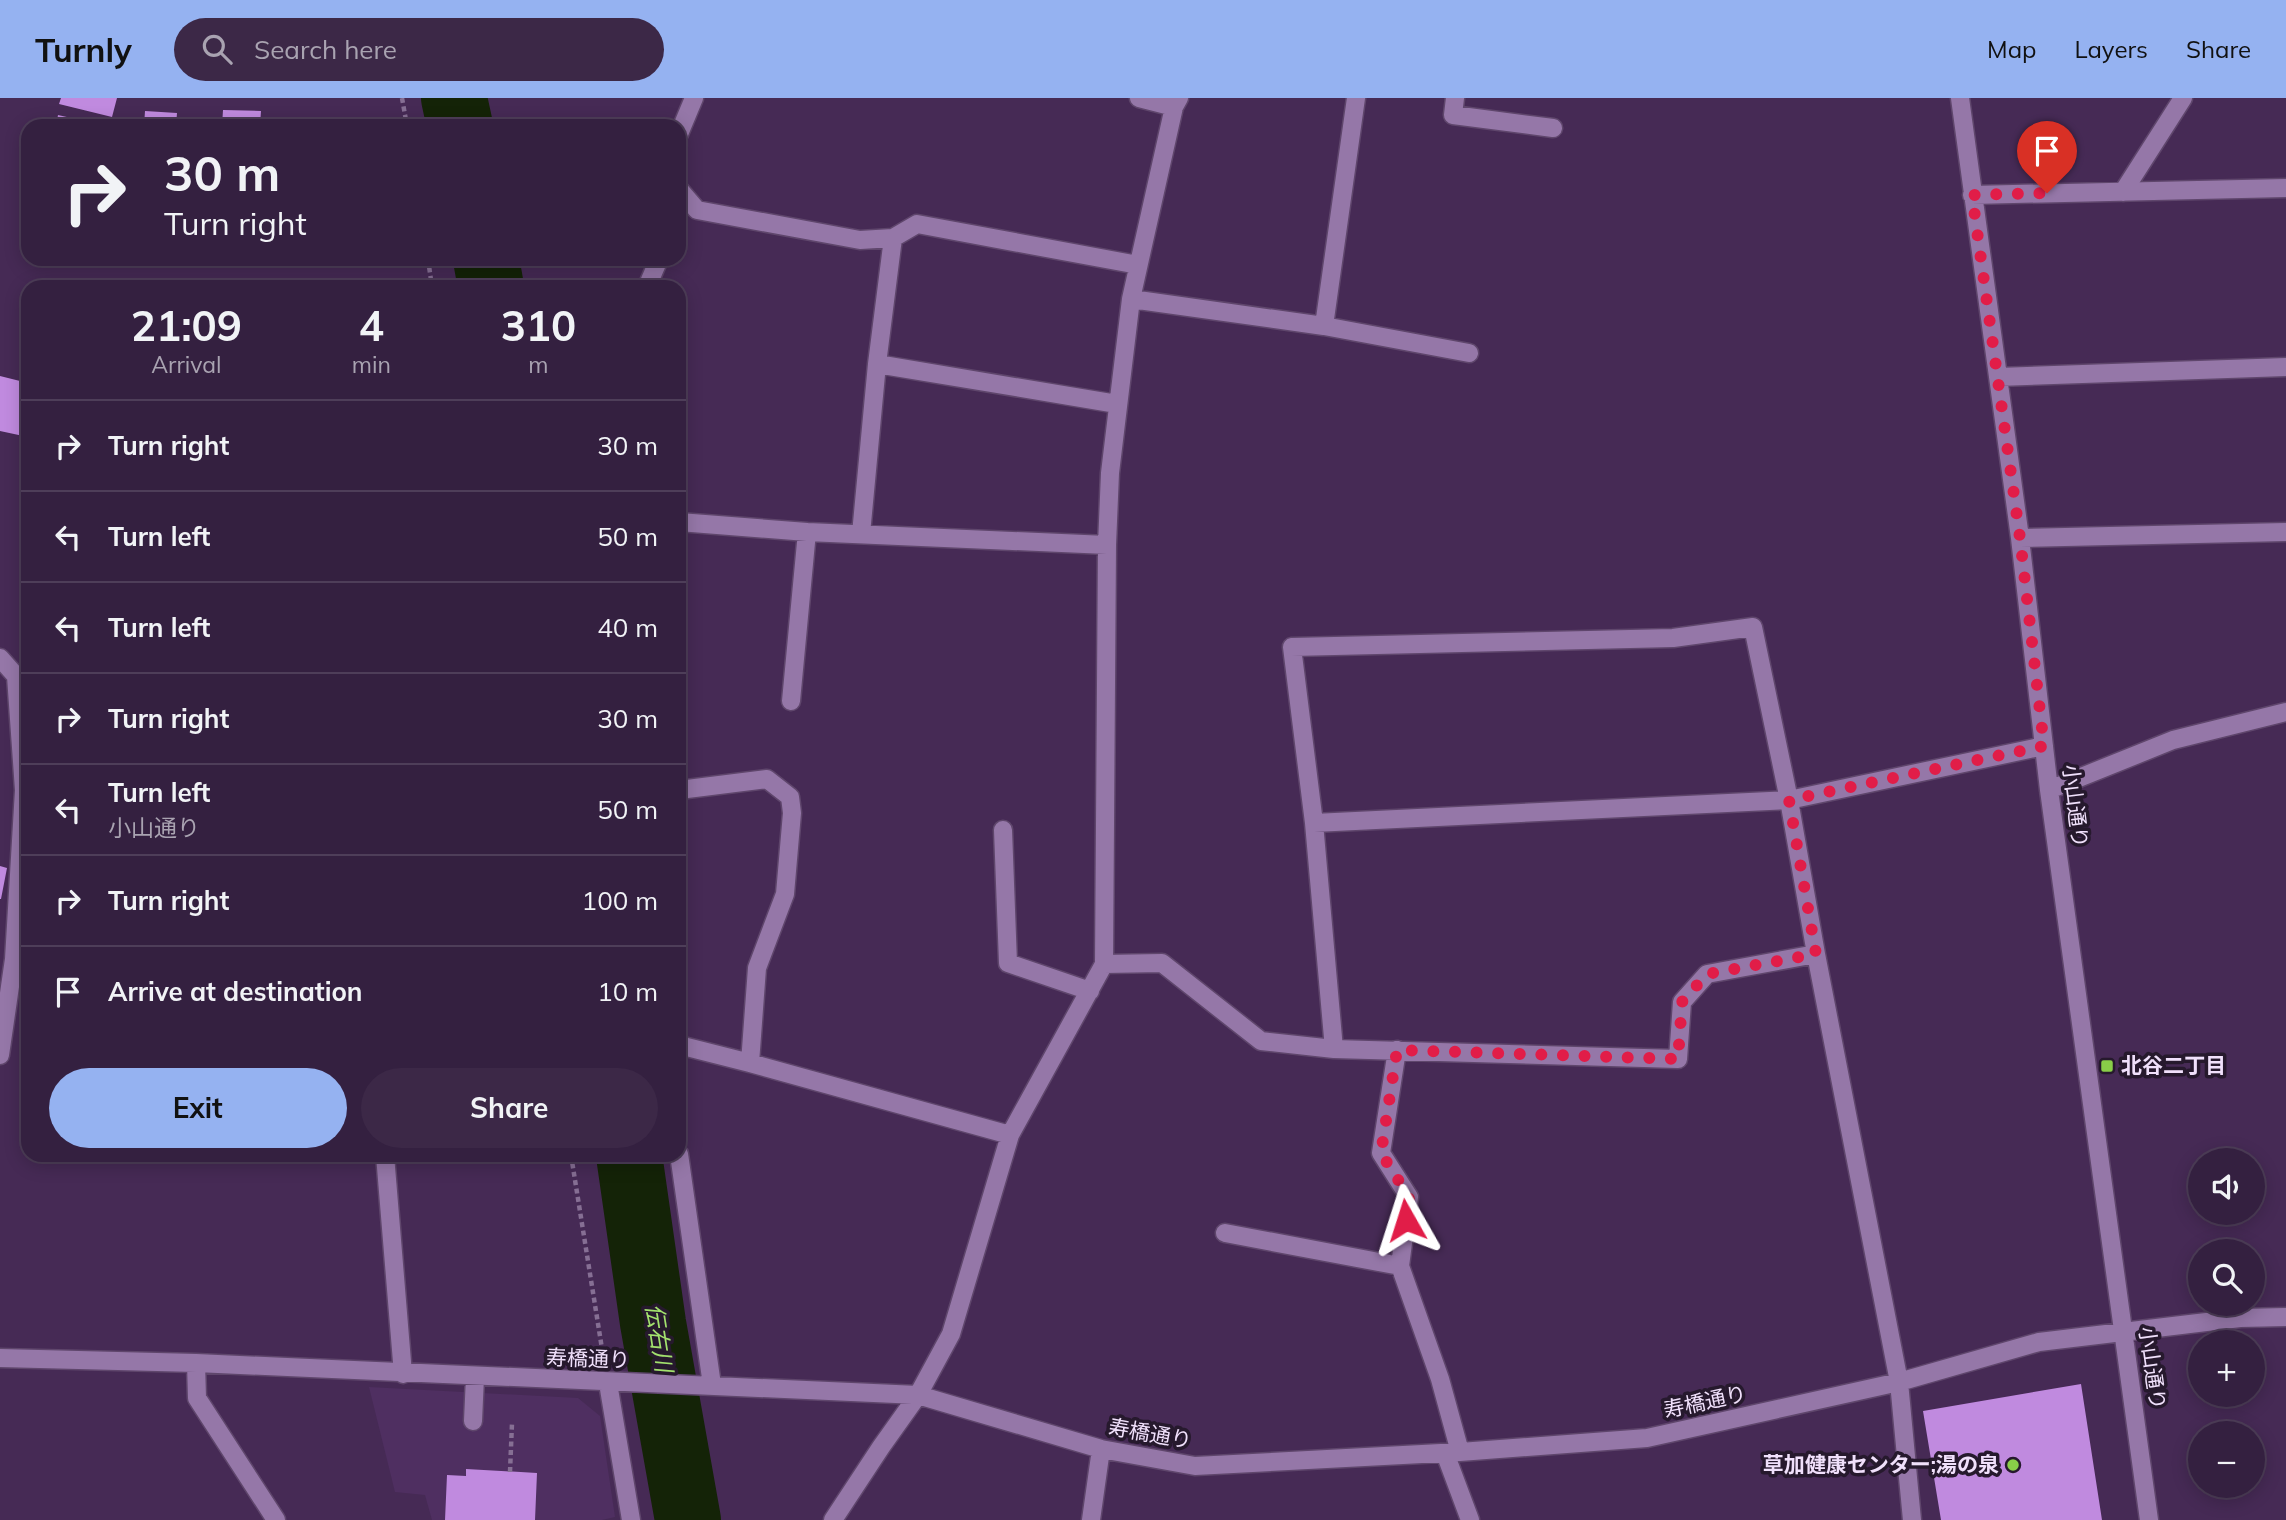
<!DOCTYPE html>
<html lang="en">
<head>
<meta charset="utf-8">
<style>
	body { margin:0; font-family:Mulish,"Noto Sans JP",sans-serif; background:#3c2847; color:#f1f3f6; height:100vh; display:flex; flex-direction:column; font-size:26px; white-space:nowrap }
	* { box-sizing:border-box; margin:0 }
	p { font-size:23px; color:#a9a3b1 }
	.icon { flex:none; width:38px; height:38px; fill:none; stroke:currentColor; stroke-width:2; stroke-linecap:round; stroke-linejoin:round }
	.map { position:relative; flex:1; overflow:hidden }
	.panel { position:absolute; left:21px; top:182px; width:665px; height:882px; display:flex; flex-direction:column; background:#342040; border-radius:21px; box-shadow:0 4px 18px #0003,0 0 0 2px #4e3e59 }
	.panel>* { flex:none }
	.top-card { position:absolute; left:21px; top:21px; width:665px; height:147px; border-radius:21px; box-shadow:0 4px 18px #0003,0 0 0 2px #4e3e59; background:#342040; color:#f1f3f6; overflow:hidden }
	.fabs { position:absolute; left:2188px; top:1050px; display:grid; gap:14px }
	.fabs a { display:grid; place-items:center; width:77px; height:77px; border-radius:50%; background:#342040; box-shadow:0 4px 18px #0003,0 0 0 2px #4e3e59; font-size:35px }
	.pin { position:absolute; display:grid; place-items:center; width:60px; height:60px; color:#fff; margin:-72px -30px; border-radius:50% 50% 50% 0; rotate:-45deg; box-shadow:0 0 7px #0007 }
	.pin .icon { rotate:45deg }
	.me { position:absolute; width:77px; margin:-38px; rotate:354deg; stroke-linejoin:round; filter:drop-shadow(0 0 5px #0008) }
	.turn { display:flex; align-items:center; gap:24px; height:147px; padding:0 28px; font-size:32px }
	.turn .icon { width:91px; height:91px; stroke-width:2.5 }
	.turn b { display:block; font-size:49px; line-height:60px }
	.eta { display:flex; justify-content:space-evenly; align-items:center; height:119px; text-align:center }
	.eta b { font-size:42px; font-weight:700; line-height:49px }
	.primary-button { display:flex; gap:14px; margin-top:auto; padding:14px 28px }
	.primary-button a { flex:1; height:80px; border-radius:42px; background:#95b2f1; color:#111; font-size:28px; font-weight:700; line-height:80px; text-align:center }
	.primary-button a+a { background:#3c2847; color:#f1f3f6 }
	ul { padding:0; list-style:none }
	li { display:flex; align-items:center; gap:21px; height:91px; padding:0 28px; border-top:2px solid #4e3e59 }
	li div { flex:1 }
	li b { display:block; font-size:26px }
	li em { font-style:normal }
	header { display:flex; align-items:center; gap:42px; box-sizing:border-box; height:98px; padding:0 35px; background:#95b2f1; color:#111 }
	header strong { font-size:33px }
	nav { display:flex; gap:38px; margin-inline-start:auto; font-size:24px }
	.search { width:490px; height:63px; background:#3c2847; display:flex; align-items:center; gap:18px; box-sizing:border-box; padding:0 24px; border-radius:38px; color:#a9a3b1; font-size:26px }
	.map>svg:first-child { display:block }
	.built { fill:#4f2f61 }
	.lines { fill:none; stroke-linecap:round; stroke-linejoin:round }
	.river { stroke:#142307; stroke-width:66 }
	.building { fill:#c08adf }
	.minor-casing { stroke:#5f466c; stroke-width:21 }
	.path { stroke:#866f94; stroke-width:4.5; stroke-dasharray:5 3.5; stroke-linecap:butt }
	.minor { stroke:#9577a8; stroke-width:18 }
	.route { stroke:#e11d48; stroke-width:12; stroke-dasharray:0 21.6 }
	.poi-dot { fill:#89ce48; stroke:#26192d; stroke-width:2.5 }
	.labels { text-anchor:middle; stroke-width:7; stroke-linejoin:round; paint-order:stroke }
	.street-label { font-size:21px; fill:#f0e0fb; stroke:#26192d }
	.poi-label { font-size:21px; font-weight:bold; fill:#f0e0fb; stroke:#26192d; text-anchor:start }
	.water-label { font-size:23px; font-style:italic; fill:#a3e26e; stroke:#26192d }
</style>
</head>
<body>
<header>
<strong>Turnly</strong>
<div class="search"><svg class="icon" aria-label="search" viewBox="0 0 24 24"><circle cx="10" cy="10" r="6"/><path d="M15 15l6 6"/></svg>Search here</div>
<nav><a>Map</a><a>Layers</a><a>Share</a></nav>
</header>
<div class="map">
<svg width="2286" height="1422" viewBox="0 0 2286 1422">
	<rect width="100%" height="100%" fill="#462a55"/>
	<path class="built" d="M369 1289 578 1300 600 1318 615 1419 602 1422H432L425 1397 395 1394Z"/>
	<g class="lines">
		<path class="river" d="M454 0 460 28
			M486 161 491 189
			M629 1057 653 1225 688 1422"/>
	</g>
	<path class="building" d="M61 0H117L112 19 59 6Z
		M223 12 261 13 260 28H222Z
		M145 13 177 15 176 28H144Z
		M58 17 102 27V28H56Z
		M0 278 28 285V339L0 333Z
		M0 768 7 770 1 801H0Z
		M2081 1286 2102 1422H1941L1923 1313Z
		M466 1371 537 1375 535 1422H445L447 1377 466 1378Z"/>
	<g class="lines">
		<defs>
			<path id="minor" d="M1139 0 1174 9
				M1455 0 1453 17 1553 30
				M1960 0 2020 440 2049 692 2149 1422
				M679 36 694 0
				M679 91 697 112 860 142 893 140 917 126 1138 167
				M2123 94 2183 0
				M1972 97 2286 90
				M647 189 659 161
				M1131 201 1324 228 1469 255
				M1324 228 1356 0
				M877 266 1117 306
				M1998 279 2286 269
				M679 424 807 434 1107 447
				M861 436 877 266 893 140
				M2020 440 2286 434
				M0 560 16 578 24 692 14 861 0 957
				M791 603 807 434
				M679 692 767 681 790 699 792 715 785 796 757 870 750 965 1010 1037
				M2049 692 2173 642 2286 614
				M1314 725 1789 702 2044 648
				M1003 732 1008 865 1090 893
				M1104 866 1162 865 1261 943 1334 951 1678 961 1682 904 1707 876 1816 856
				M679 947 750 965
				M1334 951 1314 725 1292 549 1673 540 1753 529 1789 702 1816 856 1899 1284 1912 1422
				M1397 952 1381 1055 1409 1099 1400 1168 1440 1281 1460 1354
				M679 1056 712 1287
				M385 1057 403 1276
				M1225 1135 1400 1168
				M0 1260 196 1265 918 1297 1101 1351 1195 1368 1460 1354 1647 1340 1899 1284 2039 1244 2240 1220 2286 1219
				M196 1265 197 1300 276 1422
				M608 1285 631 1422
				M473 1323 475 1279
				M1445 1355 1470 1422
				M833 1422 881 1349 918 1297 951 1236 1010 1037 1104 866 1107 447 1110 375 1131 201 1174 9 1179 0
				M1091 1422 1101 1351"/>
		</defs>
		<use href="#minor" class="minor-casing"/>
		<path class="path" d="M402 0 407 28
			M428 161 432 189
			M571 1057 603 1257
			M510 1374 512 1325"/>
		<use href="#minor" class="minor"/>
	</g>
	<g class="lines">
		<path class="route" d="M1406 1122 1409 1099 1381 1055 1397 952 1678 961 1682 904 1707 876 1816 856 1789 702 2044 648 2020 440 1972 97 2047 95"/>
	</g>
	<g class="poi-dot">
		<rect x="2100" y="961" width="14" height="14" rx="3.5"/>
		<circle cx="2013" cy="1367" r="7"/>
	</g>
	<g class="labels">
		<g class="street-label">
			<text transform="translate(2075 708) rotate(83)" y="7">小山通り</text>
			<text transform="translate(588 1261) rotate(2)" y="7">寿橋通り</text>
			<text transform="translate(2152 1270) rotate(82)" y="7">小山通り</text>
			<text transform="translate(1705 1304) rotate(-12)" y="7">寿橋通り</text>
			<text transform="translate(1150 1336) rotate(10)" y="7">寿橋通り</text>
		</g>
		<g class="poi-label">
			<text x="2121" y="975">北谷二丁目</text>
			<text x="1999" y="1374" text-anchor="end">草加健康センター;湯の泉</text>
		</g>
		<g class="water-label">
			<text transform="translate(659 1240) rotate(81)" y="8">伝右川</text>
		</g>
	</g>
</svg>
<div class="fabs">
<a><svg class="icon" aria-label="sound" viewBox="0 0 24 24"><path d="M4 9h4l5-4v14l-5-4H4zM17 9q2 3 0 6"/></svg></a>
<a><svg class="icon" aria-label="search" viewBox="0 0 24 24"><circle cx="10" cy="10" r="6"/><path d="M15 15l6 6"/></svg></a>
<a>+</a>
<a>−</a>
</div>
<div class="pin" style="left:2047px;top:95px;background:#d93025"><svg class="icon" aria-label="arrive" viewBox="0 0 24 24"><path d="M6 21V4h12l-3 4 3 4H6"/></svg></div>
<svg class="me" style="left:1406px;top:1122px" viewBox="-20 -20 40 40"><path d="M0-17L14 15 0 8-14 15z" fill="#e11d48" stroke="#fff" stroke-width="4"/></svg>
<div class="top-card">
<div class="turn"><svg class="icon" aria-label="right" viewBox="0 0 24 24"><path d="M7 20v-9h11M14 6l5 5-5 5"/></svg><div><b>30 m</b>Turn right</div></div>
</div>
<section class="panel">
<div class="eta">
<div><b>21:09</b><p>Arrival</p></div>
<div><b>4</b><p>min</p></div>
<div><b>310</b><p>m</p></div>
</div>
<ul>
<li><svg class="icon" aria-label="right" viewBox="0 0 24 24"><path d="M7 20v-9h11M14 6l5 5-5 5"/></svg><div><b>Turn right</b></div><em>30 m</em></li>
<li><svg class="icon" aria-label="left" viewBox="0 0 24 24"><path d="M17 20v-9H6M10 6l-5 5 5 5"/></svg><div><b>Turn left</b></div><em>50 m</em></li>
<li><svg class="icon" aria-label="left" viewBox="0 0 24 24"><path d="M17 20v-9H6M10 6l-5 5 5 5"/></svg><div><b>Turn left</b></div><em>40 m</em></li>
<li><svg class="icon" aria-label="right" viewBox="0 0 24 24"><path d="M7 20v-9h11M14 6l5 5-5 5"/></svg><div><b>Turn right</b></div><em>30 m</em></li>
<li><svg class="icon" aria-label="left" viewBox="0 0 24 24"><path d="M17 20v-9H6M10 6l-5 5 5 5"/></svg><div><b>Turn left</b><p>小山通り</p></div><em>50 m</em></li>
<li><svg class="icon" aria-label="right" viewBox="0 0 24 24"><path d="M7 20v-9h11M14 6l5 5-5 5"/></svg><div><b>Turn right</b></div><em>100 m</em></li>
<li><svg class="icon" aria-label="arrive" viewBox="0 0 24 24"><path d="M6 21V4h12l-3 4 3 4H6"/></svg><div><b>Arrive at destination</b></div><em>10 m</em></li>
</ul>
<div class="primary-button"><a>Exit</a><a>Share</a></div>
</section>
</div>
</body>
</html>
